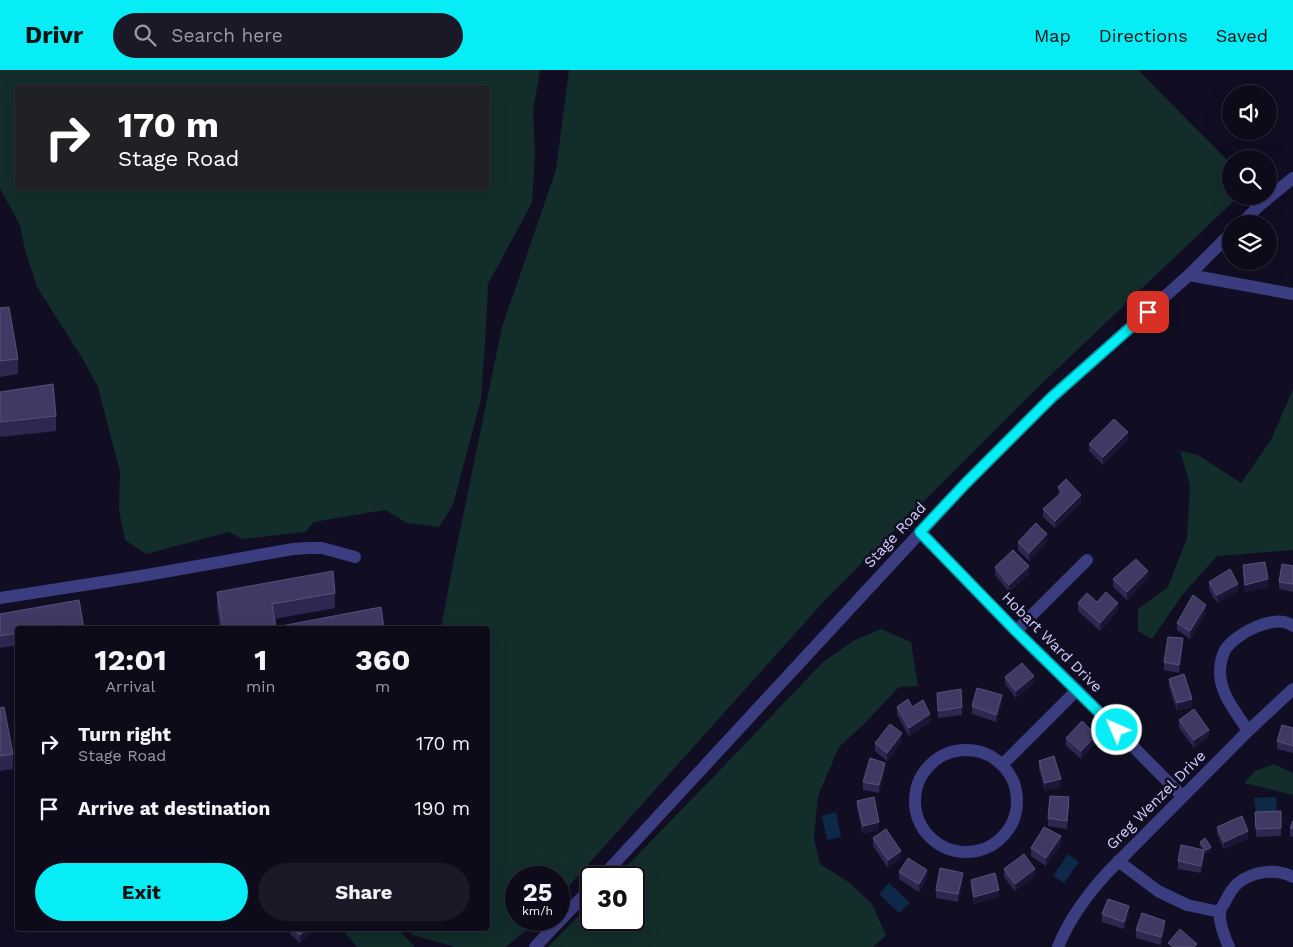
<!DOCTYPE html>
<html lang="en">
<head>
<meta charset="utf-8">
<style>
	body { margin:0; font-family:"Work Sans",sans-serif; background:#1b1827; color:#f1f3f6; height:100vh; display:flex; flex-direction:column; font-size:19px; white-space:nowrap }
	* { box-sizing:border-box; margin:0 }
	p { font-size:16px; color:#9a9aa2 }
	.icon { flex:none; width:28px; height:28px; fill:none; stroke:currentColor; stroke-width:2; stroke-linecap:round; stroke-linejoin:round }
	.map { position:relative; flex:1; overflow:hidden }
	.side { position:absolute; left:15px; top:556px; width:475px; height:305px; display:flex; flex-direction:column; background:#0d0a1a; border-radius:5px; box-shadow:0 5px 20px #0002,0 0 0 1px #2d2b39 }
	.side>* { flex:none }
	.guide { position:absolute; left:15px; top:15px; width:475px; height:105px; border-radius:5px; box-shadow:0 5px 20px #0002,0 0 0 1px #2d2b39; background:#202124; color:#fff; overflow:hidden }
	.fabs { position:absolute; left:1222px; top:15px; display:grid; gap:10px }
	.fabs a { display:grid; place-items:center; width:55px; height:55px; border-radius:50%; background:#0d0a1a; box-shadow:0 5px 20px #0002,0 0 0 1px #2d2b39; font-size:25px }
	.speed { position:absolute; left:505px; top:796px; display:flex; gap:10px; font-size:25px; font-weight:700; text-align:center }
	.speed>* { display:grid; place-content:center; width:65px; height:65px; border-radius:50%; background:#0d0a1a; box-shadow:0 5px 20px #0002,0 0 0 1px #2d2b39; line-height:1 }
	.speed small { font-size:12px; font-weight:400 }
	.speed .limit { border:2px solid #111; border-radius:8px; background:#fff; color:#111 }
	.pin { position:absolute; display:grid; place-items:center; width:42px; height:42px; color:#fff; margin:-21px; border-radius:10px; box-shadow:0 2px 8px #0006 }
	.me { position:absolute; width:55px; margin:-28px; rotate:315deg; stroke-linejoin:round; filter:drop-shadow(0 0 4px #0008) }
	.turn { display:flex; align-items:center; gap:18px; height:105px; padding:0 20px; font-size:22px }
	.turn .icon { width:65px; height:65px; stroke-width:2.5 }
	.turn b { display:block; font-size:35px; line-height:42px }
	.eta { display:flex; justify-content:space-evenly; align-items:center; height:85px; text-align:center }
	.eta b { font-size:30px; font-weight:700; line-height:35px }
	.action { display:flex; gap:10px; margin-top:auto; padding:10px 20px }
	.action a { flex:1; height:58px; border-radius:30px; background:#06edf5; color:#111; font-size:20px; font-weight:700; line-height:58px; text-align:center }
	.action a+a { background:#1b1827; color:#f1f3f6 }
	ul { padding:0; list-style:none }
	li { display:flex; align-items:center; gap:15px; height:65px; padding:0 20px }
	li div { flex:1 }
	li b { display:block; font-size:19px }
	li em { font-style:normal }
	header { display:flex; align-items:center; gap:30px; box-sizing:border-box; height:70px; padding:0 25px; background:#06edf5; color:#111 }
	header strong { font-size:24px }
	nav { display:flex; gap:28px; margin-inline-start:auto; font-size:18px }
	.search { width:350px; height:45px; background:#1b1827; display:flex; align-items:center; gap:12px; box-sizing:border-box; padding:0 18px; border-radius:28px; color:#9a9aa2; font-size:19px }
	.map>svg:first-child { display:block }
	.green { fill:#122d2a; fill-rule:evenodd }
	.water { fill:#0e2847 }
	.lines { fill:none; stroke-linecap:round; stroke-linejoin:round }
	.minor { stroke:#3b3d81; stroke-width:12 }
	.wall { fill:#2d2850 }
	.shaded-wall { fill:#1a1636 }
	.building { fill:#3f3a63; stroke:#56527b }
	.route-casing { stroke:#049a9f; stroke-width:12 }
	.route { stroke:#06edf5; stroke-width:9 }
	.labels { text-anchor:middle; stroke-width:5; stroke-linejoin:round; paint-order:stroke }
	.street-label { font-size:15px; fill:#d4d1fe; stroke:#110e23 }
</style>
</head>
<body>
<header>
<strong>Drivr</strong>
<div class="search"><svg class="icon" aria-label="search" viewBox="0 0 24 24"><circle cx="10" cy="10" r="6"/><path d="M15 15l6 6"/></svg>Search here</div>
<nav><a>Map</a><a>Directions</a><a>Saved</a></nav>
</header>
<div class="map">
<svg width="1293" height="877" viewBox="0 0 1293 877">
	<rect width="100%" height="100%" fill="#110e23"/>
	<path class="green" d="M0 0H540L533 41 535 84 532 133 488 214 486 258 481 329 453 435 439 457 407 453 385 440 314 452 305 462 242 469 229 462 146 484 125 470 119 440 120 402 98 317 84 291 37 217 25 180 20 155 0 119ZM18 18H488V118H18Z
		M569 0H1138L1231 94V126H1239L1033 322 826 529 559 827V808H516V850H538L536 853 505 877H455L413 865 409 859H488V559H441L452 499 502 257 556 100Z
		M1293 319V480L1217 486 1183 524 1152 569 1138 561V539L1168 517 1187 468 1190 415 1180 381 1198 385 1241 413 1271 370Z
		M881 559 911 572 918 616 899 617 864 654 839 677 818 726 814 768 820 794 850 813 872 834 886 865 873 877H548L591 833V850H634V808L616 807 722 698 823 592 853 571Z
		M1274 694 1293 703V725L1244 713 1255 701Z
		M342 859H400V861L415 877H357Z"/>
	<path class="water" d="M1276 727 1277 741 1256 742 1254 728Z
		M836 742 841 767 827 770 822 746Z
		M1068 784 1079 792 1064 813 1053 806Z
		M889 813 910 833 899 843 879 824Z"/>
	<g class="lines">
		<path class="minor" d="M1241 154 1260 135 1293 108
			M1189 205 1293 224
			M920 462 1016 561 1077 620 1182 726
			M0 528 141 506 293 479 308 478H322L355 487
			M1016 561 1087 490
			M1248 661C1237 643 1220 625 1220 602 1220 595 1222 586 1225 580 1236 563 1275 543 1293 556
			M915 731a51 51 0 1 1 102 0a51 51 0 1 1-102 0Z
			M1004 693 1077 620
			M1118 791 1158 821 1187 835 1220 842
			M601 808 966 413 1052 327 1189 205 1231 163
			M535 877 591 818
			M1058 877C1069 849 1087 825 1107 803L1248 661 1293 619
			M1229 877C1225 869 1219 852 1220 843 1220 840 1223 835 1225 832 1228 826 1232 818 1238 813 1253 801 1276 798 1293 807"/>
	</g>
	<path class="wall" d="M0 238 18 289V304L0 307Z
		M0 322 56 346V361L0 367Z
		M1128 370 1103 395 1089 381V374Z
		M1058 417 1081 433 1055 458 1043 447V439L1059 425Z
		M1018 472H1047L1029 491 1018 480Z
		M1243 495 1268 517 1245 522 1243 503Z
		M1293 496V522L1279 519V512Z
		M995 497 1029 504 1009 522 995 505Z
		M1148 508 1127 530 1113 517V509Z
		M1209 512 1238 521 1217 533 1209 520Z
		M217 522 335 523V538L274 549 276 557 384 559H220L217 538Z
		M1097 532 1118 541 1100 561 1078 541V533Z
		M1206 543 1190 569 1177 560V553Z
		M0 544 84 559H18V575L0 578Z
		M1183 576 1179 603 1164 600V592Z
		M1005 607 1034 613 1016 628 1005 614Z
		M1169 609 1192 637 1177 641 1169 617Z
		M937 623 962 637V645L938 648Z
		M1002 633 996 652 972 644V636Z
		M897 637H912L930 652 909 666 897 645Z
		M0 638 13 684V699L0 701Z
		M1179 650 1209 667 1194 678 1179 658Z
		M1293 658V683L1277 679V671Z
		M1066 668 1096 672 1081 689 1066 676Z
		M902 671 887 691 875 681V673Z
		M1039 691 1061 717 1045 721 1039 699Z
		M885 701 879 723 863 720V712Z
		M857 731 879 760 863 764 857 738Z
		M1069 735 1067 759 1048 756V748Z
		M1281 741V766L1256 767 1255 742Z
		M1293 751V767L1290 766V758Z
		M1217 757 1248 769 1224 779 1217 764Z
		M873 768 901 788 888 798 873 776Z
		M1200 772 1211 781 1206 784 1204 782V788L1201 803 1178 799V791L1203 780 1200 776Z
		M1061 774 1046 796 1031 786V778Z
		M1004 799 1035 806 1015 821 1004 807Z
		M899 802 927 808 919 822 899 809Z
		M963 810 958 832 936 828V820Z
		M971 810 999 827 974 834 971 818Z
		M1102 844H1129L1124 859 1102 852Z
		M290 859H315L300 873 290 864Z
		M1165 859 1161 875 1136 868V860Z"/>
	<path class="shaded-wall" d="M1128 362V370L1103 395V387Z
		M1081 425V433L1055 458V451Z
		M1047 464V472L1029 491V483Z
		M1029 496V504L1009 522V515Z
		M1148 501V508L1127 530V522Z
		M1268 509V517L1245 522V515Z
		M1238 514V521L1217 533V525Z
		M1118 533V541L1100 561V553Z
		M1206 535V543L1190 569V561Z
		M1183 568V576L1179 603V595Z
		M1034 606V613L1016 628V621Z
		M1002 625V633L996 652V645Z
		M1192 629V637L1177 641V633Z
		M930 644V652L909 666V658Z
		M1209 660V667L1194 678V670Z
		M902 663V671L887 691V683Z
		M1096 665V672L1081 689V681Z
		M885 693V701L879 723V715Z
		M1061 709V717L1045 721V713Z
		M1069 727V735L1067 759V751Z
		M879 752V760L863 764V756Z
		M1248 761V769L1224 779V772Z
		M1061 766V774L1046 796V788Z
		M1211 777V781L1206 784V780Z
		M1204 780V788L1201 803V796Z
		M901 781V788L888 798V790Z
		M1035 799V806L1015 821V814Z
		M927 800V808L919 822V814Z
		M963 803V810L958 832V824Z
		M999 820V827L974 834V827Z
		M1129 836V844L1124 859V852Z
		M1165 851V859L1161 875V867Z
		M214 859H227L214 862Z
		M306 859H315L300 873V865Z"/>
	<path class="building" d="M9 237 18 289 0 291V238Z
		M53 314 56 346 0 352V322Z
		M1114 349 1128 362 1103 387 1089 374Z
		M1066 409 1081 425 1055 451 1043 439 1062 422 1058 417Z
		M1036 453 1047 464 1029 483 1018 472Z
		M1013 480 1029 496 1009 515 995 497Z
		M1136 489 1148 501 1127 522 1113 509Z
		M1265 492 1268 509 1245 515 1243 495Z
		M1282 494 1293 496V514L1279 512Z
		M1230 499 1238 514 1217 525 1209 512Z
		M333 501 335 523 272 534 276 557 381 537 384 559H223L217 522Z
		M1106 522 1118 533 1100 553 1078 533 1087 523 1097 532Z
		M1193 525 1206 535 1190 561 1177 553Z
		M79 530 84 559H60L59 555 41 559H18V563L0 566V544Z
		M1168 567 1183 568 1179 595 1164 592Z
		M1022 593 1034 606 1016 621 1005 607Z
		M1184 604 1192 629 1177 633 1169 609Z
		M977 618 1002 625 996 645 972 636Z
		M961 619 962 637 938 641 937 623Z
		M908 629 912 637 923 630 930 644 909 658 897 637Z
		M4 637 13 684 0 686V638Z
		M1194 639 1209 660 1194 670 1179 650Z
		M1082 651 1096 665 1081 681 1066 668Z
		M890 654 902 663 887 683 875 673Z
		M1282 655 1293 658V676L1277 671Z
		M1054 686 1061 709 1045 713 1039 691Z
		M870 688 885 693 879 715 863 712Z
		M1050 726 1069 727 1067 751 1048 748Z
		M874 727 879 752 863 756 857 731Z
		M1281 741V758L1256 759 1255 742Z
		M1242 746 1248 761 1224 772 1217 757Z
		M1293 751V759L1290 758Z
		M1044 757 1061 766 1046 788 1031 778Z
		M886 759 901 781 888 790 873 768Z
		M1205 768 1211 777 1206 780 1200 772Z
		M1181 775 1204 780 1201 796 1178 791Z
		M1024 784 1035 799 1015 814 1004 799Z
		M908 788 927 800 919 814 899 802Z
		M940 798 963 803 958 824 936 820Z
		M995 803 999 820 974 827 971 810Z
		M1108 829 1129 836 1124 852 1102 844Z
		M1142 843 1165 851 1161 867 1136 860Z
		M293 859H306L300 865Z
		M1180 859 1197 874 1194 877H1173L1168 873Z"/>
	<g class="lines">
		<defs>
			<path id="route" d="M1117 660 1016 561 920 462 966 413 1052 327 1148 242"/>
		</defs>
		<use href="#route" class="route-casing"/>
		<use href="#route" class="route"/>
	</g>
	<g class="labels">
		<g class="street-label">
			<text transform="translate(895 465) rotate(-47)" y="5">Stage Road</text>
			<text transform="translate(1052 572) rotate(45)" y="5">Hobart Ward Drive</text>
			<text transform="translate(1156 730) rotate(-45)" y="5">Greg Wenzel Drive</text>
		</g>
	</g>
</svg>
<div class="fabs">
<a><svg class="icon" aria-label="sound" viewBox="0 0 24 24"><path d="M4 9h4l5-4v14l-5-4H4zM17 9q2 3 0 6"/></svg></a>
<a><svg class="icon" aria-label="search" viewBox="0 0 24 24"><circle cx="10" cy="10" r="6"/><path d="M15 15l6 6"/></svg></a>
<a><svg class="icon" aria-label="layers" viewBox="0 0 24 24"><path d="M12 4l9 5-9 5-9-5zM3 14l9 5 9-5"/></svg></a>
</div>
<div class="speed"><div>25<small>km/h</small></div><div class="limit">30</div></div>
<div class="pin" style="left:1148px;top:242px;background:#d93025"><svg class="icon" aria-label="arrive" viewBox="0 0 24 24"><path d="M6 21V4h12l-3 4 3 4H6"/></svg></div>
<svg class="me" style="left:1117px;top:660px" viewBox="-20 -20 40 40"><circle r="17" fill="#06edf5" stroke="#fff" stroke-width="3"/><path d="M0-11L8 9 0 5-8 9z" fill="#fff"/></svg>
<div class="guide">
<div class="turn"><svg class="icon" aria-label="right" viewBox="0 0 24 24"><path d="M7 20v-9h11M14 6l5 5-5 5"/></svg><div><b>170 m</b>Stage Road</div></div>
</div>
<section class="side">
<div class="eta">
<div><b>12:01</b><p>Arrival</p></div>
<div><b>1</b><p>min</p></div>
<div><b>360</b><p>m</p></div>
</div>
<ul>
<li><svg class="icon" aria-label="right" viewBox="0 0 24 24"><path d="M7 20v-9h11M14 6l5 5-5 5"/></svg><div><b>Turn right</b><p>Stage Road</p></div><em>170 m</em></li>
<li><svg class="icon" aria-label="arrive" viewBox="0 0 24 24"><path d="M6 21V4h12l-3 4 3 4H6"/></svg><div><b>Arrive at destination</b></div><em>190 m</em></li>
</ul>
<div class="action"><a>Exit</a><a>Share</a></div>
</section>
</div>
</body>
</html>
